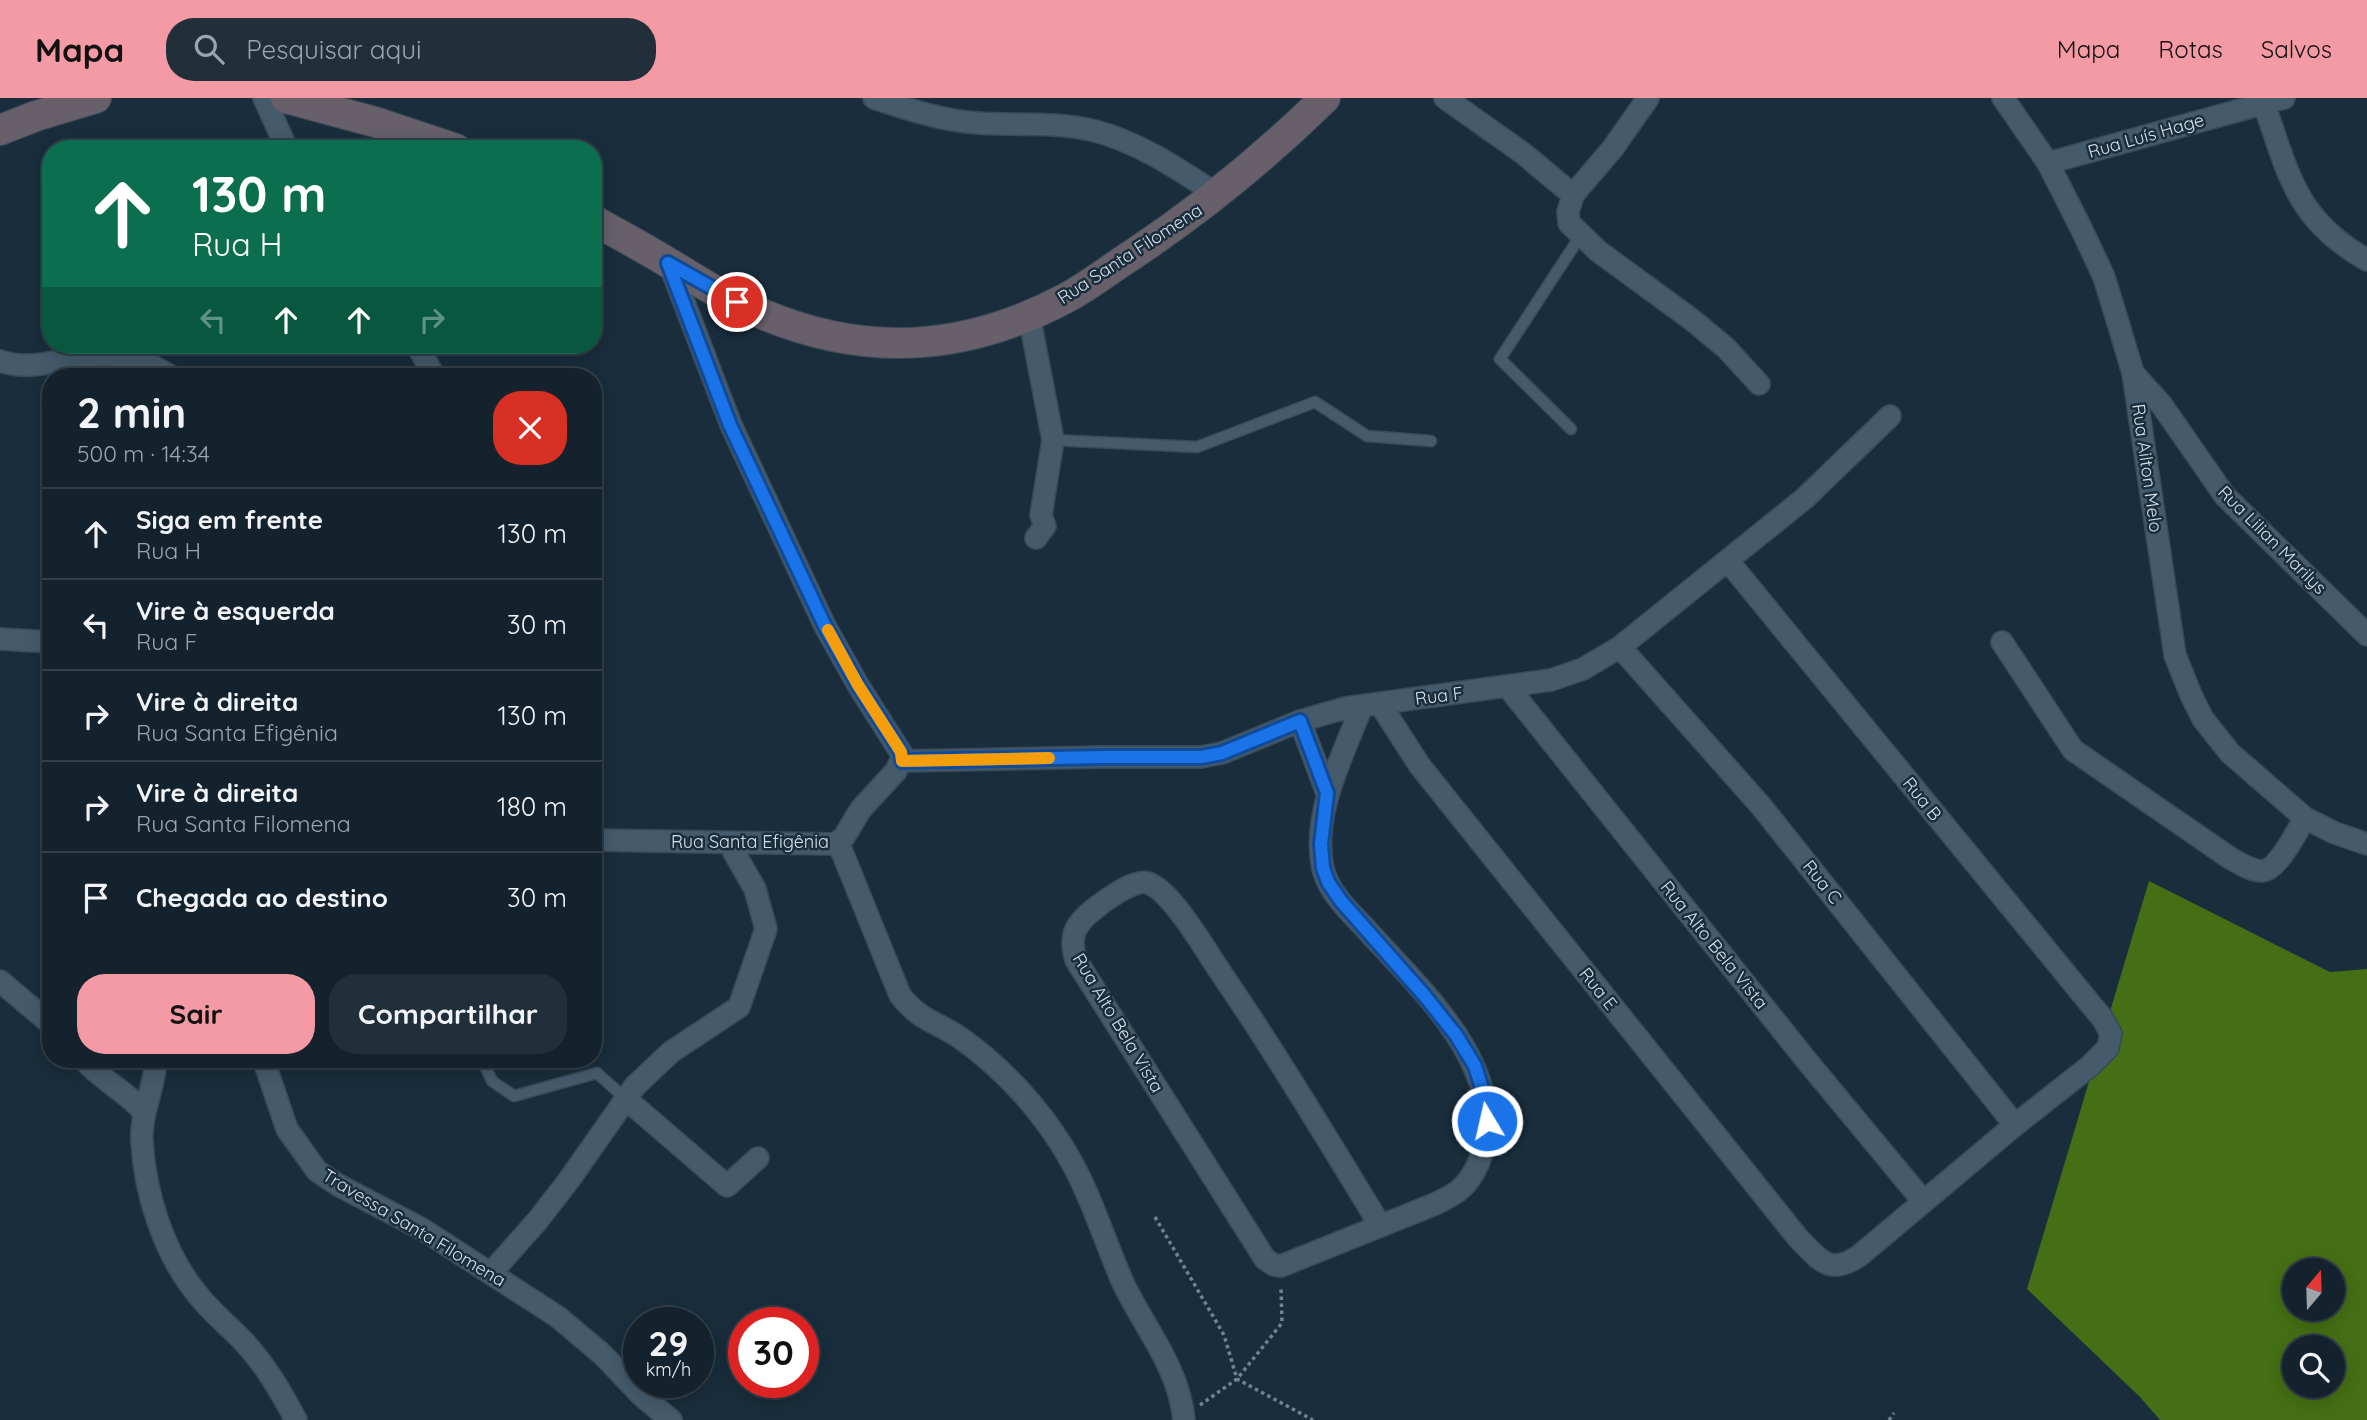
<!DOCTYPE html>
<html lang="pt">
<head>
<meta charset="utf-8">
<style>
	body { margin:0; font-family:Quicksand,sans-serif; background:#202f39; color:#f1f3f6; height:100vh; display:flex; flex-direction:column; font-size:26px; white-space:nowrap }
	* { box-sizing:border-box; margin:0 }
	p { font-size:23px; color:#9da4aa }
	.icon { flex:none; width:38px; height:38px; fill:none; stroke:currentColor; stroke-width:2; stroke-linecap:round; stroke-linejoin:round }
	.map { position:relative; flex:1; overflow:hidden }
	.drawer { position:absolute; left:42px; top:270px; width:560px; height:700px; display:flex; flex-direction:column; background:#13222d; border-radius:28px; box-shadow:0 4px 18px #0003,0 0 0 2px #323f49 }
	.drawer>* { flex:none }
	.top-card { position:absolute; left:42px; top:42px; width:560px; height:214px; border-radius:28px; box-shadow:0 4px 18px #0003,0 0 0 2px #323f49; background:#0b6e4f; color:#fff; overflow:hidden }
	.needle { width:46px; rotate:19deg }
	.controls { position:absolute; left:2282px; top:1160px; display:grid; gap:14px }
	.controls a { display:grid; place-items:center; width:63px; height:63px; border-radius:50%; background:#13222d; box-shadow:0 4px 18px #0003,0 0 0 2px #323f49; font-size:35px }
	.speed { position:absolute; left:623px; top:1209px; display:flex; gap:14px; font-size:35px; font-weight:700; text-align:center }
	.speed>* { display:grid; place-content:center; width:91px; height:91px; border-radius:50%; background:#13222d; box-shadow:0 4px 18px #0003,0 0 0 2px #323f49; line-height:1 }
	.speed small { font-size:18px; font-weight:400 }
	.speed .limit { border:10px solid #d22; background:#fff; color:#111 }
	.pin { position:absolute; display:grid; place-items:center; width:60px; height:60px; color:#fff; margin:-30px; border:4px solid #fff; border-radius:50%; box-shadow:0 2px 7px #0007 }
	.me { position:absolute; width:77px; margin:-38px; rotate:351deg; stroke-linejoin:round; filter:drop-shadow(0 0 5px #0008) }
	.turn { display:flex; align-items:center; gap:24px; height:147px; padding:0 35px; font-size:32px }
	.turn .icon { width:91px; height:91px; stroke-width:2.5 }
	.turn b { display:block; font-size:49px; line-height:60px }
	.lanes { display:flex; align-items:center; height:66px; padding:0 35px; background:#0003; justify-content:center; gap:35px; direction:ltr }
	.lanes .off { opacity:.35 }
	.round { display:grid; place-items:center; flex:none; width:74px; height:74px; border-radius:28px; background:#202f39 }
	.overview { display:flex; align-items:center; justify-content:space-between; height:119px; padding:0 35px }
	h1 { font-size:42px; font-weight:700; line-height:52px }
	.button { display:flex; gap:14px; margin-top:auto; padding:14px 35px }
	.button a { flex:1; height:80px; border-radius:28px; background:#f49aa5; color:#111; font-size:28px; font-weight:700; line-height:80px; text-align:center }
	.button a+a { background:#202f39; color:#f1f3f6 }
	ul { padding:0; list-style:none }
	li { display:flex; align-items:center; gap:21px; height:91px; padding:0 35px; border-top:2px solid #323f49 }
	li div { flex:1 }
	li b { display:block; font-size:26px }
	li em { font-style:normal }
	header { display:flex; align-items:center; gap:42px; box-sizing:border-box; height:98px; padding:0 35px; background:#f49aa5; color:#111 }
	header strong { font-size:33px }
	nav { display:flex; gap:38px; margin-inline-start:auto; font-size:24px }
	.search { width:490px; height:63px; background:#202f39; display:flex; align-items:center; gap:18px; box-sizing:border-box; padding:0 24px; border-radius:28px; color:#9da4aa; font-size:26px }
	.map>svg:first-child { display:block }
	.forest { fill:#456f14; fill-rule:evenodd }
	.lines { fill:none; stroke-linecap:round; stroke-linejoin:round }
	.service-casing { stroke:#394a56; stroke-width:13 }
	.minor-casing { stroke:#394a56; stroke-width:24 }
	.secondary-casing { stroke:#394a56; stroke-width:32 }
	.path { stroke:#72828f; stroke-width:3.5; stroke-dasharray:3.5 3.5; stroke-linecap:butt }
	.service { stroke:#455b6c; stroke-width:10 }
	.minor { stroke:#455b6c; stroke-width:21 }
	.secondary { stroke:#67606b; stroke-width:30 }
	.route-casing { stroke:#114b97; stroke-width:18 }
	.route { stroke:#1a73e8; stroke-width:12 }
	.slow { stroke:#f59e0b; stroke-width:12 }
	.labels { text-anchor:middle; stroke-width:5; stroke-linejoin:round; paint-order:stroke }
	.street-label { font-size:18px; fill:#d4e0ea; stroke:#192d3c }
</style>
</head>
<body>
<header>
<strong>Mapa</strong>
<div class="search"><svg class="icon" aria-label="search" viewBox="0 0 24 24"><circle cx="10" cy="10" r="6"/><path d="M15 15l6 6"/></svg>Pesquisar aqui</div>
<nav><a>Mapa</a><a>Rotas</a><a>Salvos</a></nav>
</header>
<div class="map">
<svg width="2367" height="1322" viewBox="0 0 2367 1322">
	<rect width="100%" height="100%" fill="#192d3c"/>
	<path class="forest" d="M2149 783 2330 874 2367 871V1322H2160L2140 1299 2027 1191ZM2294 1172H2333V1211H2294ZM2294 1250H2333V1288H2294Z"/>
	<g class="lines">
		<defs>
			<path id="service" d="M1571 331 1500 261 1581 137
				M1053 342 1197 349 1315 304 1367 338 1431 343
				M482 961 492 983 514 998 597 975 626 1001"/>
			<path id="minor" d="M264 0 287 51
				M874 0C907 11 943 23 978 25 1018 28 1056 23 1095 33 1139 44 1181 73 1218 97
				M1445 0 1524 56 1573 97
				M1648 0 1613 50 1573 97 1568 114 1569 125 1598 153 1691 221 1726 250 1759 286
				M2003 0 2048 65 2081 130 2104 179 2119 228 2133 275 2175 557 2191 597 2203 621 2230 655 2305 720 2335 735 2367 746
				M2264 6C2289 77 2296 122 2367 162
				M2048 65 2284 0
				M1029 217 1053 342 1041 417 1045 428 1036 440
				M417 247 434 278
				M0 263C34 275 64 258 98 257 125 256 148 263 170 278
				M2133 275 2161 306 2225 398 2367 537
				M0 541 51 544
				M2002 544 2073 652 2230 760C2239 765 2251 773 2262 773 2278 772 2297 733 2305 720
				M1620 549 1761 708 2015 1027
				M1508 589 1807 963 1923 1103
				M1380 606 1420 668 1798 1140C1820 1162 1829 1178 1859 1158L2015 1027 2090 968 2108 950 2111 936 2103 921 2088 903 1728 463
				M1362 608C1343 657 1311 717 1323 771 1329 795 1350 814 1366 831 1414 885 1492 954 1486 1031 1485 1053 1476 1079 1458 1093 1452 1098 1442 1102 1435 1106L1281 1168 1274 1167 1265 1161 1076 862C1069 839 1074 827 1093 812 1104 803 1135 780 1148 785 1172 793 1206 853 1221 875 1277 957 1328 1042 1380 1127
				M1300 623 1327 695
				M902 663 1103 659H1201L1222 655 1300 623 1345 610 1551 582 1583 571 1620 549 1805 400 1890 318
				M593 742 831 746 838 744 844 739 861 711 896 673 903 658 858 587 825 528 731 327 669 165
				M838 744 900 897C920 923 935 923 959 939 982 955 1004 975 1023 996 1049 1025 1073 1062 1088 1098 1101 1128 1111 1158 1124 1187 1146 1232 1179 1270 1184 1322
				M0 883 51 926
				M83 961C101 982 126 993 144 1014
				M156 961C155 990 140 1015 142 1044 145 1096 164 1156 198 1197 211 1214 228 1227 243 1243 265 1266 281 1294 296 1322
				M265 961 267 972 287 1031 317 1073 338 1087 422 1131 558 1219 603 1257 642 1298 671 1322
				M626 1001 727 1088 758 1060
				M491 1175 538 1122 569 1082 635 988 671 954 739 909 766 831 755 791 728 744"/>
			<path id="secondary" d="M286 0 375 24 456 51
				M0 32 36 18 96 0
				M593 122C618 136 643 149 667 164 697 182 727 202 760 215 865 260 965 254 1066 200 1089 188 1110 171 1132 157 1204 109 1264 60 1325 0"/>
		</defs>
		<use href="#service" class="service-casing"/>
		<use href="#minor" class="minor-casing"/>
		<use href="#secondary" class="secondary-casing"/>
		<path class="path" d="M1155 1119 1224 1237 1237 1281 1313 1322
			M1200 1307 1237 1281 1282 1225 1281 1189
			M1889 1322 1894 1315"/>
		<use href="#service" class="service"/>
		<use href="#minor" class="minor"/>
		<use href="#secondary" class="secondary"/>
	</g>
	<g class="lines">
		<defs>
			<path id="route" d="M737 204 668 165 730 327 825 528 858 587 901 654 902 663 1103 659H1201L1222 655 1300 623 1327 695 1321 746 1323 770 1328 784 1341 803 1424 897 1456 937 1475 968 1485 1000 1487 1023"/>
		</defs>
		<use href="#route" class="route-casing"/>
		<use href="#route" class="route"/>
		<path class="slow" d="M828 532 858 587 901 654 902 663 1049 660"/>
	</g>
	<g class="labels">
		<g class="street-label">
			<text transform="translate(2146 38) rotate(-16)" y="6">Rua Luís Hage</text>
			<text transform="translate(1130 156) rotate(-33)" y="6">Rua Santa Filomena</text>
			<text transform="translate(2147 370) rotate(82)" y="6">Rua Ailton Melo</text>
			<text transform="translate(2272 442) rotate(45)" y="6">Rua Lilian Marilys</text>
			<text transform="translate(1439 598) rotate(-7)" y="6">Rua F</text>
			<text transform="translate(1922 701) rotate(51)" y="6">Rua B</text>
			<text x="750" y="750">Rua Santa Efigênia</text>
			<text transform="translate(1822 784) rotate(51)" y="6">Rua C</text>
			<text transform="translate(1714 847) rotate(51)" y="6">Rua Alto Bela Vista</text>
			<text transform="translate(1598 891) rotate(51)" y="6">Rua E</text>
			<text transform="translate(1118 925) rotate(59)" y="6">Rua Alto Bela Vista</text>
			<text transform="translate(414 1130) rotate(31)" y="6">Travessa Santa Filomena</text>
		</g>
	</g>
</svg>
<div class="controls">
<a><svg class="needle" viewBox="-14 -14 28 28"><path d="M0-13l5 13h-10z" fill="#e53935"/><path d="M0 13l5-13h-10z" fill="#9da4aa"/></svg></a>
<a><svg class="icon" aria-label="search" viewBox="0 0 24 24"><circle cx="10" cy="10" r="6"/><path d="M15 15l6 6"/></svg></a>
</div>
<div class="speed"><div>29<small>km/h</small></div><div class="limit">30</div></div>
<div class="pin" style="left:737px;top:204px;background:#d93025"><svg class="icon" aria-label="arrive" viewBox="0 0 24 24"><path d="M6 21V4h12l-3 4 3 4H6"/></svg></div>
<svg class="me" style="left:1487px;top:1023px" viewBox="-20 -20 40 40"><circle r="17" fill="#1a73e8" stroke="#fff" stroke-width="3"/><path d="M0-11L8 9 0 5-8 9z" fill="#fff"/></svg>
<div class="top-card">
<div class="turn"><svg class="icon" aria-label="ahead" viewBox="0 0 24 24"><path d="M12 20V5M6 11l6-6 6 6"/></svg><div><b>130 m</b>Rua H</div></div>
<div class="lanes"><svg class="icon off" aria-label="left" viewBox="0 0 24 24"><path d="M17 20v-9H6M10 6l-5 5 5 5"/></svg><svg class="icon" aria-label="ahead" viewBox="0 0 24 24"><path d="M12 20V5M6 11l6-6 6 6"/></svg><svg class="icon" aria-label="ahead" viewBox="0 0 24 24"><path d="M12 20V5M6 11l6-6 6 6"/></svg><svg class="icon off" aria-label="right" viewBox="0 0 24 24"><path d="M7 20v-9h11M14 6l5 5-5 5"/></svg></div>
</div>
<section class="drawer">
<div class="overview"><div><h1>2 min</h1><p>500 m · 14:34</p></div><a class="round" style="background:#d93025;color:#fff"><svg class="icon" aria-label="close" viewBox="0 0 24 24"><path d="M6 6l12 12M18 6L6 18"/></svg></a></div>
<ul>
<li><svg class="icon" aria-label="ahead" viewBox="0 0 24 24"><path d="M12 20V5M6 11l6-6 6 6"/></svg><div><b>Siga em frente</b><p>Rua H</p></div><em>130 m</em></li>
<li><svg class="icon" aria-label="left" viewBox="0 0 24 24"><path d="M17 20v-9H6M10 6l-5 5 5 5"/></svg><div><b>Vire à esquerda</b><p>Rua F</p></div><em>30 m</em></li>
<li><svg class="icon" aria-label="right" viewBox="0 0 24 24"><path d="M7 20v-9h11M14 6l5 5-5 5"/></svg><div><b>Vire à direita</b><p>Rua Santa Efigênia</p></div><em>130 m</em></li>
<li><svg class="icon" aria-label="right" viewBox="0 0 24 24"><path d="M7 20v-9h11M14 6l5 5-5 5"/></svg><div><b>Vire à direita</b><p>Rua Santa Filomena</p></div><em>180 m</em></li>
<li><svg class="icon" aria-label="arrive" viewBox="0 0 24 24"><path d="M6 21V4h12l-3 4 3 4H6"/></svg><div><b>Chegada ao destino</b></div><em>30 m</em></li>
</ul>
<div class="button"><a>Sair</a><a>Compartilhar</a></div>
</section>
</div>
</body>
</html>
